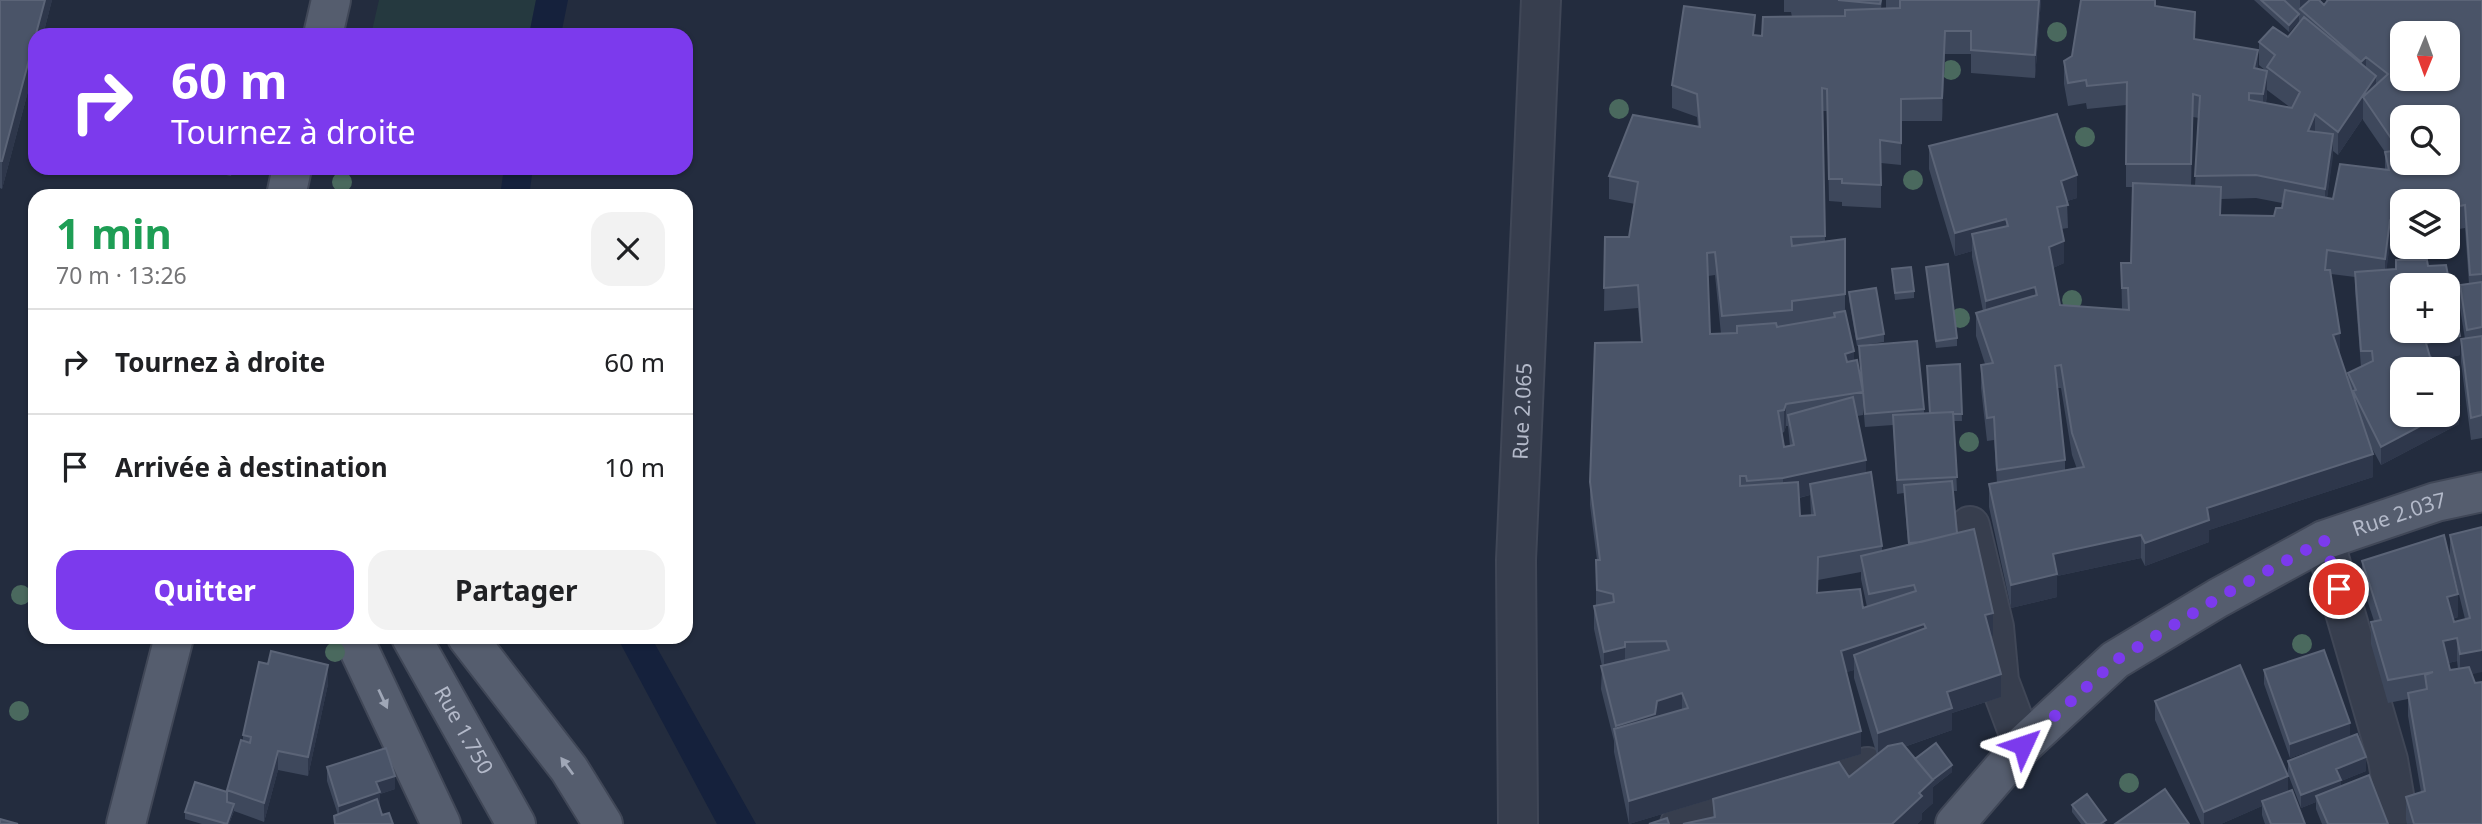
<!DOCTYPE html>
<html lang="fr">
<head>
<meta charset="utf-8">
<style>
	body { margin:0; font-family:"Noto Sans",sans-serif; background:#f2f2f2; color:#202124; height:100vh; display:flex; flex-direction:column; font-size:26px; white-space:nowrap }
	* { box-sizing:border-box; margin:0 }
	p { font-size:23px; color:#757577 }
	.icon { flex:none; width:38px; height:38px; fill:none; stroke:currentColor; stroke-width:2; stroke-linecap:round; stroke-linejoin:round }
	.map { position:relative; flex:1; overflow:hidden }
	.side { position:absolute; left:28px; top:189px; width:665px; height:455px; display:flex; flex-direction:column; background:#fff; border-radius:21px; box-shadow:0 2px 5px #0004 }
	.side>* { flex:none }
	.banner { position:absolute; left:28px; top:28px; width:665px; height:147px; border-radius:21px; box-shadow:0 2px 5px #0004; background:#7c3aed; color:#fff; overflow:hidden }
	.needle { width:46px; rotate:181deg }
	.controls { position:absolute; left:2390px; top:21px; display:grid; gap:14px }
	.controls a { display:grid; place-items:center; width:70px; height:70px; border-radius:14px; background:#fff; box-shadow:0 2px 5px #0004; font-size:35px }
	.pin { position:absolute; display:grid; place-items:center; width:60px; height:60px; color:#fff; margin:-30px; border:4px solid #fff; border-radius:50%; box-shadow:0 2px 7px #0007 }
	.me { position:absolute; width:77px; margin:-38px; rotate:48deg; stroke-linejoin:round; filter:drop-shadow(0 0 5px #0008) }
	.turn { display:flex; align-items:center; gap:24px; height:147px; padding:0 28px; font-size:32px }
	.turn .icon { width:91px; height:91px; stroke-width:2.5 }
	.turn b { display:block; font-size:49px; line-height:60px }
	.round { display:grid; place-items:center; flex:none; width:74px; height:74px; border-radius:21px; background:#f2f2f2 }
	.summary { display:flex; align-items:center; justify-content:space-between; height:119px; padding:0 28px }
	h1 { font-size:42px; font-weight:700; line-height:52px; color:#1e9e55 }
	.primary-button { display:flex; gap:14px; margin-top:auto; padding:14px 28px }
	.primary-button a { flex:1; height:80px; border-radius:21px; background:#7c3aed; color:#fff; font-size:28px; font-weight:700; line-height:80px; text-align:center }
	.primary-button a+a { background:#f2f2f2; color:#202124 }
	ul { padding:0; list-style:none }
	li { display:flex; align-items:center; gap:21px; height:105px; padding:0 28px; border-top:2px solid #e0e0e0 }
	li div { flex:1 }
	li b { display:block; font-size:26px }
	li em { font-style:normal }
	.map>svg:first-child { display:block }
	.green { fill:#25393f }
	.water { fill:#15213c }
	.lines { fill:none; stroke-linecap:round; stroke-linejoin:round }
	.minor-casing { stroke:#404757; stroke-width:42 }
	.major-casing { stroke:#404757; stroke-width:42 }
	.minor { stroke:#373e4e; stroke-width:38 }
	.major { stroke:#555d6e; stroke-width:38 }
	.tree { fill:#4a695e }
	.wall { fill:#3e485c; fill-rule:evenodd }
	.shaded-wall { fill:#2e374b }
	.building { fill:#4a5468; stroke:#5b6477; stroke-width:2; fill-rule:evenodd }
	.oneway { fill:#a0a7b7 }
	.route { stroke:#7c3aed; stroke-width:12; stroke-dasharray:0 21.6 }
	.labels { text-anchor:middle; stroke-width:7; stroke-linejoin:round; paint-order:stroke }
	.street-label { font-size:21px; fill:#b3b9c9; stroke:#1c2333 }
</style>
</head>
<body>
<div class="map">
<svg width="2482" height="824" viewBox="0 0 2482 824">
	<rect width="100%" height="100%" fill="#232c3e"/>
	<path class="green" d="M379 0H536L529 35H371Z"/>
	<path class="water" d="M536 0H568L561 35H529Z
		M504 168H533L529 196H500Z
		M617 637H651L756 824H717Z"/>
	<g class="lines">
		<defs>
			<g id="minor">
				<path d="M1970 526 1994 627 1999 681 2023 745"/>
				<path d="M2324 540 2388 760 2399 824"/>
				<path id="s1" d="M1518 824 1516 560 1541 0"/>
				<path d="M1680 824 1867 767"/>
			</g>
			<g id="major">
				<path d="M323 35 331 0"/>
				<path d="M286 196 292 168"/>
				<path d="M353 637 441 824"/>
				<path id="s2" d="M411 637 516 824"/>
				<path d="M467 637 569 769 603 824"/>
				<path d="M126 824 174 637"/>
				<path id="s3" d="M1955 824 2023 745 2115 660 2218 598 2324 540 2436 502 2482 492"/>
			</g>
		</defs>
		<use href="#minor" class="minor-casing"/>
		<use href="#major" class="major-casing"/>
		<use href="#minor" class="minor"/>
		<use href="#major" class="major"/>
	</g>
	<g class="tree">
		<circle cx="2057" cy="32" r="10"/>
		<circle cx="1951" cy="70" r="10"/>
		<circle cx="1619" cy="109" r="10"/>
		<circle cx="2085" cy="137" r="10"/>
		<circle cx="1913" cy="180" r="10"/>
		<circle cx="342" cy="182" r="10"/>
		<circle cx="2072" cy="300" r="10"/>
		<circle cx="1960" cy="318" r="10"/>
		<circle cx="1969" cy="442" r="10"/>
		<circle cx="21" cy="595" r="10"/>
		<circle cx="2302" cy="644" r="10"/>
		<circle cx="335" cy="652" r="10"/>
		<circle cx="19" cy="711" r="10"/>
		<circle cx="2129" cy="783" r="10"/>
	</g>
	<path class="wall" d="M0 0H52L43 35H35V65L2 189 0 188Z
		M1784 0H1882L1881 9 1886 8V0H2041L2035 78 1971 73V54H1945L1942 121H1901V165L1881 163V208L1842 206V202L1829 201 1827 111H1823L1825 241 1845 239V312L1854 361 1861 380 1859 346 1924 409V413H1929L1960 364 1962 421H1954L1957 491H1953L1957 533 1993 636H1991L2001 697 1952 713V730L1904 747 1915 759 1952 772 1933 787V803L1922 813V819L1917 824H1683L1713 817V799L1849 777 1877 755 1854 678V670L1846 672 1861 754 1629 824 1614 752V741L1601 689 1602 666 1594 629V606H1596V560H1597L1590 505V482L1641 342 1638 308 1604 311 1605 237H1629L1635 204 1609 199V176L1698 127 1697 117 1672 108V85L1755 35 1762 36 1792 17 1791 12H1784ZM1715 275 1721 334H1710L1708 276ZM1863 405 1865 427 1893 425 1897 494 1904 493 1908 545 1882 551V546L1866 473 1857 416 1863 415ZM1786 426H1788L1790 446 1784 447 1782 433 1784 432ZM1810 495 1811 515 1800 516 1799 498ZM1861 572V579L1867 607 1863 608 1818 593V580Z
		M2254 0H2320L2324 5 2326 3V0H2482V438L2471 440 2461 362V339H2465L2460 308V285L2469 284 2465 228 2448 231V201H2403V241L2390 243 2386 270 2428 266 2460 355 2436 360 2459 424 2381 465 2368 441 2373 477 2209 530V542L2145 566 2141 558 2057 576V597L2011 608 1989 507V484L1997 483 1994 440 1987 441 1981 388V365L1985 364 1976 336V313L1983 311 1972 257V251L1955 256 1929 169V146L2077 198 2067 201 2068 228 2061 229 2064 263 2053 268 2060 305 2122 309 2121 263H2131L2133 187H2126V105L2087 109 2086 103 2068 106 2064 84V61L2155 6 2195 39 2258 69 2266 71 2259 65V42L2288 37 2300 22 2299 21 2289 32ZM2267 72V90L2291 108 2266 103 2267 94ZM2193 117 2199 118 2195 185H2191ZM2363 118V120L2385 152V170L2333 199 2327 198 2333 151 2338 155ZM2256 198 2282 203V208L2274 216 2221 215V199ZM2331 274 2355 277V291L2361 367 2348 373V381L2340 355ZM2058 388H2061L2072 455 2077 469 2065 471V460Z
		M207 168H233L231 176 207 171Z
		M1926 267 1957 338V346L1936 348Z
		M1892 269 1914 291V298L1895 300Z
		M1849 292 1884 334V342L1857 346 1849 300Z
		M2482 527 2472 675 2482 824H2407L2406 820V797L2421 792 2408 716V699L2388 703 2371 644V622L2374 621 2362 584V561L2458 617 2453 619 2454 622 2465 619 2450 558V535ZM2457 661 2458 669 2450 670 2448 663Z
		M2264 670 2350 736 2366 771 2341 781V786L2388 824H2322L2316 809V802L2301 808 2288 774V761L2343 739 2290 758 2264 684Z
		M328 684 308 776 278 770 264 822 234 811 229 824H202L185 819V812L227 792 243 740V735Z
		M2155 701 2288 791 2305 824H2265L2262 815V806L2221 824H2201L2155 720Z
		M327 767 395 789 380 794V806H379L382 815 393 824H334V816L338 815 327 781Z
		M2072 805 2106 824H2081L2072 812Z"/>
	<path class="shaded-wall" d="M45 0H52L43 35H36Z
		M2039 0H2041L2035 78V55Z
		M2300 0H2320L2307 15 2300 9Z
		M2299 14V21L2289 32V25Z
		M1945 31V54L1942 121V98Z
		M35 37V65L2 189V161Z
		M2258 50V73L2254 68Z
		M2366 57V80L2361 85V62Z
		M2267 71V94L2263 117V94Z
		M2376 76V99L2363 97V118L2338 155V132Z
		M2193 94V117L2191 186V164Z
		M2315 114V137L2308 131Z
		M2333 134V157L2325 212V189Z
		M2077 175V198L2061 203V181Z
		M2006 219V242L1972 234V251L1955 256V233Z
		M2390 220V243L2385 282V259Z
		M2064 241V263L2049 270V247Z
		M2035 287V310L1986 324V301Z
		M2340 333V356L2333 335Z
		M2460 336V355L2426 362V343Z
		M1854 351V374L1845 377V354Z
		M1786 404V426L1784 432V410Z
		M2459 405V424L2381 465V447L2441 415H2448V411Z
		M2373 454V477L2209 530V542L2145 566V543L2207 508Z
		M1866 460V482L1810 484V495L1783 501V478Z
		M2141 535V558L2057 576V597L2011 608V585L2053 554Z
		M2458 594V617L2447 620V597Z
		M1993 613V636L1985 638V615Z
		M1924 624V647L1854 655V670L1841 674V651Z
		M2457 638V661L2443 664V641Z
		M1625 647V670L1604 675V652Z
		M2482 650V672L2460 677V654Z
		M328 665V684L308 776V757Z
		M2001 674V697L1952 713V730L1878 756V733L1947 692Z
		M1682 693V716L1616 739V726L1657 701Z
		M2350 723V737L2290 758V744Z
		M1861 731V754L1629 824V801Z
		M278 751V770L264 822V803Z
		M2366 757V771L2341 781V793L2316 796V802L2301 808V795L2336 769Z
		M1952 765V772L1933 787V803L1922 813V819L1917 824H1892L1919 793 1933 780Z
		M395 776V789L380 794V806L339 819V806L376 782Z
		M2288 776V795L2262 801V806L2221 824H2204V812Z
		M234 804V811L229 824H227Z"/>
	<path class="building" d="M0 0H45L2 161H0Z
		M1838 0H1881L1880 4Z
		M1900 0H2039L2035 55 1971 50V31H1945L1942 98 1901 99V143L1880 140 1881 185 1842 183V179H1829L1827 89 1822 88 1825 236 1791 237 1792 246 1845 239V294L1792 301V310L1722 316 1715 252 1707 253 1710 334 1737 333V326L1776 323 1777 327 1835 317 1834 313 1845 311 1854 351 1845 354 1847 362 1857 360 1863 392 1786 404 1784 410 1778 411 1784 447 1794 445 1788 415 1853 397 1866 460 1783 478 1747 481 1746 476H1740V486L1798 482 1800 516 1815 515 1810 484 1871 472 1882 546 1818 557 1817 593 1860 589 1863 608 1916 591 1914 585 1869 594 1861 556 1974 529 1993 613 1985 615 2001 674 1947 692 1952 708 1878 733 1854 655 1926 628 1924 624 1841 651 1861 731 1629 801 1614 729 1688 708 1682 693 1657 701 1655 714 1616 726 1601 666 1669 650 1666 641 1625 642V647L1604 652 1594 606 1614 602 1613 594 1597 590 1596 560H1600L1590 482 1595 343 1642 342 1638 285 1604 288 1605 237H1629L1638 182 1609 176 1633 115 1700 127 1697 94 1672 85 1684 6 1755 15 1753 35 1762 36 1763 17 1845 16V10L1900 8Z
		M2081 0H2155V6L2195 12 2194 39 2258 50 2254 68 2267 71 2263 94 2249 93V100L2292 108 2300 92 2267 67 2275 55 2259 42 2273 27 2288 37 2304 17 2376 76 2338 132 2315 114 2308 131 2333 134 2325 189 2256 175 2195 176 2200 96 2193 94 2191 164H2126L2127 82 2087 86 2086 80 2068 83 2064 61 2072 56Z
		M2261 0H2284L2299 14 2289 25Z
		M2310 0H2319L2324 5 2328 0H2482V274L2470 275 2465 205 2448 208V201H2403V218L2390 220 2385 259 2327 250 2325 270H2330L2340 333 2333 335 2373 454 2207 508 2209 520 2145 543 2141 535 2053 554 2057 574 2011 585 1989 484 2084 467 2072 433 2061 365 2055 366 2065 460 1997 470 1994 417 1987 418 1981 365 1993 363 1976 313 2037 295 2035 287 1986 301 1972 234 2008 226 2006 219 1955 233 1929 146 2057 114 2077 175 2061 181 2068 205 2057 207 2064 241 2049 247 2060 305 2129 310 2128 288H2122L2121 263H2131L2133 183 2221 187 2220 215 2274 216 2276 208H2282L2285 190 2333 199 2340 164 2389 170 2385 152 2399 150 2363 97 2388 74 2366 57 2361 62 2300 9ZM2403 33H2448V79H2403ZM2403 117H2448V163H2403Z
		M2396 260H2427L2428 266 2446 265 2460 336 2426 343 2430 357 2441 363 2443 369H2403V415H2441L2381 447 2353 391 2356 390 2348 373 2373 361 2372 351H2361L2355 272 2396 269ZM2403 285H2448V331H2403Z
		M1948 264 1957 338 1936 341 1926 267Z
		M1911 267 1914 291 1895 293 1892 269Z
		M2482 282V327L2467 330 2460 285Z
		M1876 288 1884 334 1857 339 1849 292Z
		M2482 336V415L2471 418 2461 339Z
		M1917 341 1924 409 1865 414 1859 346Z
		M1960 364 1962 414H1953V412L1930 413 1927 366Z
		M2448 381 2459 405 2448 411Z
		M1953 412 1957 477 1897 480 1893 415Z
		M1952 481 1957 533 1921 542 1909 543 1904 485Z
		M2482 527V650L2460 654 2457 638 2443 641 2450 670 2469 667 2475 683 2482 682V824H2414L2406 797 2425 791 2408 693 2427 689 2425 675 2433 672 2388 680 2371 622 2381 620 2362 561 2444 535 2458 594 2447 597 2454 622 2470 618 2450 535Z
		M2324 650 2350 723 2290 744 2264 670Z
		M271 651 328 665 308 757 278 751 264 803 227 790 241 740 250 743 251 737 243 735 259 662 268 664Z
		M2240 665 2288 776 2204 812 2155 701Z
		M2357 734 2366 757 2336 769 2341 780 2301 795 2288 761Z
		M1902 743 1933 780 1919 793 1922 796 1892 824H1683L1715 817 1713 799 1839 762 1849 777 1888 746Z
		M1936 743 1952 765 1931 781 1933 780 1915 759Z
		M386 748 395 776 376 782 380 792 339 806 327 767Z
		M2369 775 2388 824H2328L2316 796Z
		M195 782 227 792V802L234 804 227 824 185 812Z
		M2165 789 2189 824H2115Z
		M2292 790 2305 824H2271L2262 801Z
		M2087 794 2106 820 2100 824H2087L2072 805Z
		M377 799 382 815 389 813 393 824H335L334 816Z
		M1667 818 1669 824H1649Z
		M0 819 18 824H0Z"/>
	<defs><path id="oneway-solid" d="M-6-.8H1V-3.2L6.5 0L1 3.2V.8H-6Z" transform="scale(1.75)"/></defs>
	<g class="oneway">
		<use href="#oneway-solid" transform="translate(383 699) rotate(65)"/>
		<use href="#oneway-solid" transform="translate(567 766) rotate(-126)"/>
	</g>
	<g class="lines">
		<path class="route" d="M2023 745 2116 660 2218 598 2324 540 2339 589"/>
	</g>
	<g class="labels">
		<g class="street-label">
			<text dy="7" stroke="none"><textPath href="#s1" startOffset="413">Rue 2.065</textPath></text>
			<text dy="7" stroke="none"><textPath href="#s3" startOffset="550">Rue 2.037</textPath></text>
			<text dy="7" stroke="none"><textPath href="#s2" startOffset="107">Rue 1.750</textPath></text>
		</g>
	</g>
</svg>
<div class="controls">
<a><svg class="needle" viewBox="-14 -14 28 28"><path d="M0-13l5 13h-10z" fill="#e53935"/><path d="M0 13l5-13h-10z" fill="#757577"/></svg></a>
<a><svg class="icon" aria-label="search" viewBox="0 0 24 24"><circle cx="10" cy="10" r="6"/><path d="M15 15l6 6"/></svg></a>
<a><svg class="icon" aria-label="layers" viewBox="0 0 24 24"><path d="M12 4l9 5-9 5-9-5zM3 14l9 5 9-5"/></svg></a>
<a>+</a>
<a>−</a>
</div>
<div class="pin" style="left:2339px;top:589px;background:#d93025"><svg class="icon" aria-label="arrive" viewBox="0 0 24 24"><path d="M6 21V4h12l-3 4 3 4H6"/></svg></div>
<svg class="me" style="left:2023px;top:745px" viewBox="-20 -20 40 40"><path d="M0-17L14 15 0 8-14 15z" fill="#7c3aed" stroke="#fff" stroke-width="4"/></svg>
<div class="banner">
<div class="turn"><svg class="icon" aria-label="right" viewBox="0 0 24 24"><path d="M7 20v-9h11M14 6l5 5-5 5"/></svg><div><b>60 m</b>Tournez à droite</div></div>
</div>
<section class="side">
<div class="summary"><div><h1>1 min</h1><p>70 m · 13:26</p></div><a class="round"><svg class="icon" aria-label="close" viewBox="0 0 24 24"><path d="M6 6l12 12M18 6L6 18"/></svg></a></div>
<ul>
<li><svg class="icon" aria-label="right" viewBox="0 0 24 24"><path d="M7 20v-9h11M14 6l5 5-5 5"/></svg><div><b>Tournez à droite</b></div><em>60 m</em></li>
<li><svg class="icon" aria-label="arrive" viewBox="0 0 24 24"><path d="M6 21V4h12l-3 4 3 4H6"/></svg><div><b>Arrivée à destination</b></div><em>10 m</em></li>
</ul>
<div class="primary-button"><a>Quitter</a><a>Partager</a></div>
</section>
</div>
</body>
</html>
